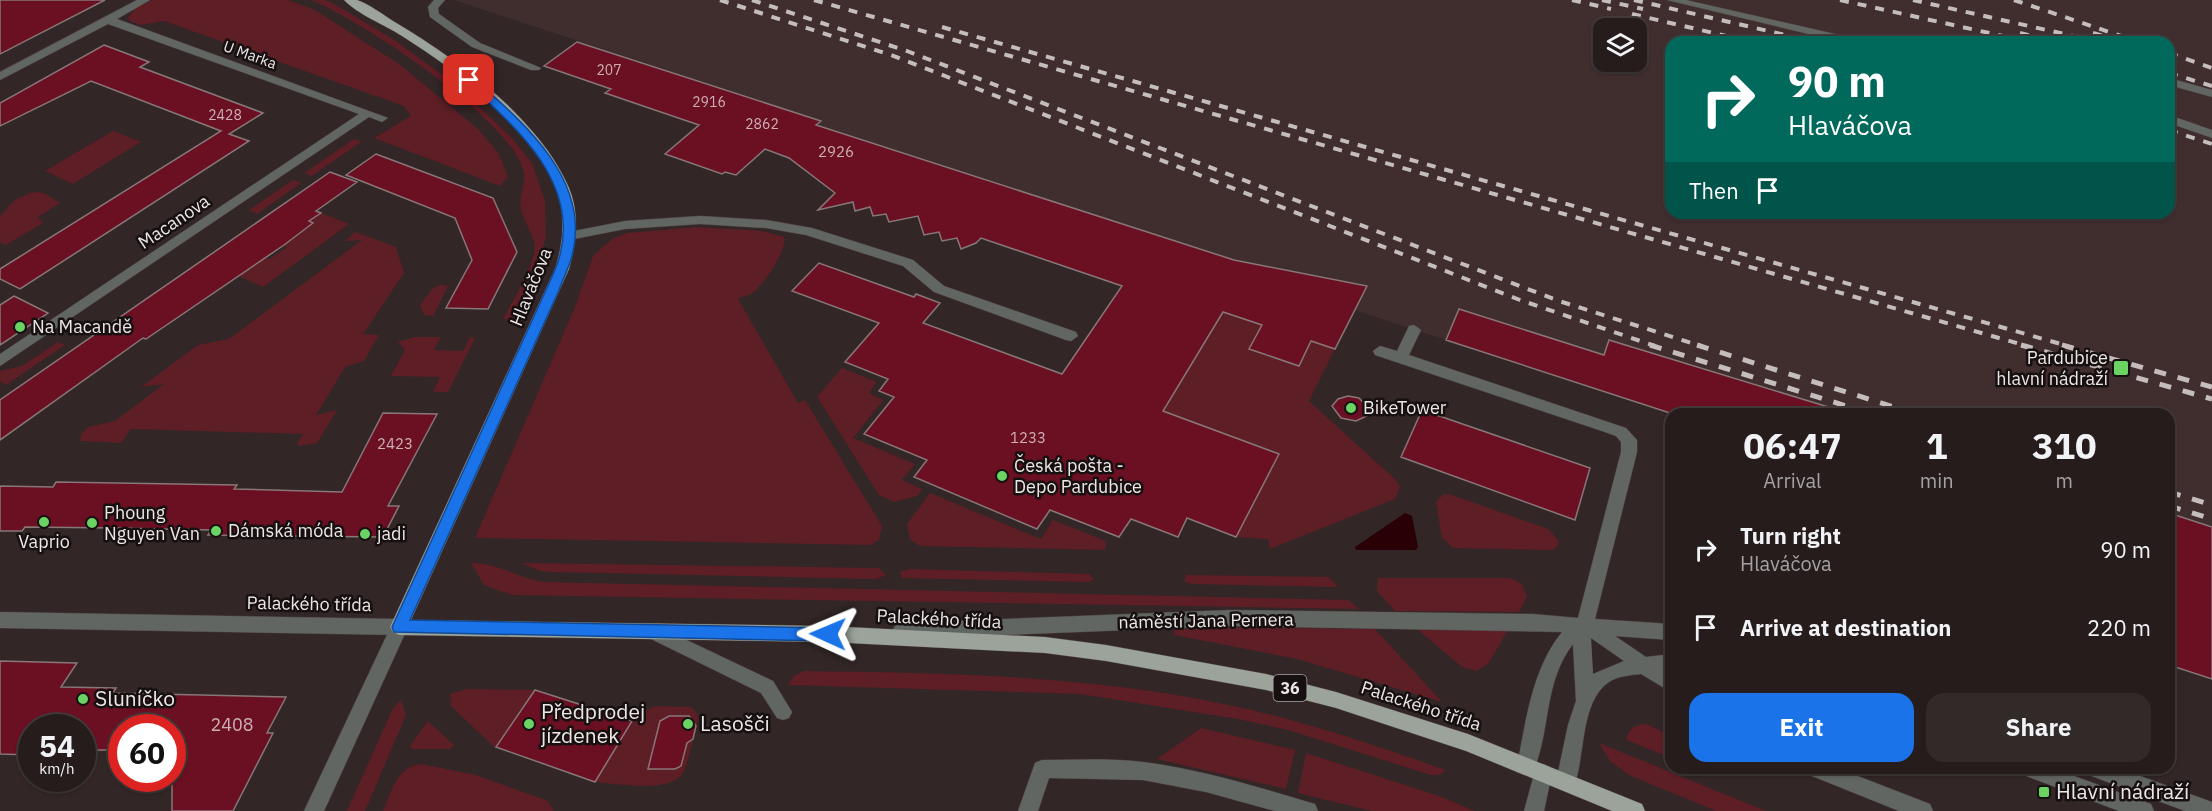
<!DOCTYPE html>
<html lang="en">
<head>
<meta charset="utf-8">
<style>
	body { margin:0; font-family:"IBM Plex Sans",sans-serif; background:#322929; color:#f1f3f6; height:100vh; display:flex; flex-direction:column; font-size:22px; white-space:nowrap }
	* { box-sizing:border-box; margin:0 }
	p { font-size:20px; color:#a4a1a3 }
	.icon { flex:none; width:33px; height:33px; fill:none; stroke:currentColor; stroke-width:2; stroke-linecap:round; stroke-linejoin:round }
	.map { position:relative; flex:1; overflow:hidden }
	.panel { position:absolute; left:1665px; top:408px; width:510px; height:366px; display:flex; flex-direction:column; background:#261c1c; border-radius:18px; box-shadow:0 2px 4px #0004,0 0 0 2px #423a3b }
	.panel>* { flex:none }
	.guide { position:absolute; left:1665px; top:36px; width:510px; height:183px; border-radius:18px; box-shadow:0 2px 4px #0004,0 0 0 2px #423a3b; background:#00695c; color:#fff; overflow:hidden }
	.controls { position:absolute; left:1593px; top:18px; display:grid; gap:12px }
	.controls a { display:grid; place-items:center; width:54px; height:54px; border-radius:12px; background:#261c1c; box-shadow:0 2px 4px #0004,0 0 0 2px #423a3b; font-size:30px }
	.speed { position:absolute; left:18px; top:714px; display:flex; gap:12px; font-size:30px; font-weight:700; text-align:center }
	.speed>* { display:grid; place-content:center; width:78px; height:78px; border-radius:50%; background:#261c1c; box-shadow:0 2px 4px #0004,0 0 0 2px #423a3b; line-height:1 }
	.speed small { font-size:15px; font-weight:400 }
	.speed .limit { border:9px solid #d22; background:#fff; color:#111 }
	.pin { position:absolute; display:grid; place-items:center; width:51px; height:51px; color:#fff; margin:-26px; border-radius:12px; box-shadow:0 3px 9px #0006 }
	.me { position:absolute; width:66px; margin:-33px; rotate:271deg; stroke-linejoin:round; filter:drop-shadow(0 0 4px #0008) }
	.turn { display:flex; align-items:center; gap:21px; height:126px; padding:0 24px; font-size:27px }
	.turn .icon { width:78px; height:78px; stroke-width:2.5 }
	.turn b { display:block; font-size:42px; line-height:51px }
	.then { display:flex; align-items:center; height:57px; padding:0 24px; background:#0003; gap:12px; font-size:22px }
	.eta { display:flex; justify-content:space-evenly; align-items:center; height:102px; text-align:center }
	.eta b { font-size:36px; font-weight:700; line-height:42px }
	.primary-button { display:flex; gap:12px; margin-top:auto; padding:12px 24px }
	.primary-button a { flex:1; height:69px; border-radius:18px; background:#1a73e8; color:#fff; font-size:24px; font-weight:700; line-height:69px; text-align:center }
	.primary-button a+a { background:#322929; color:#f1f3f6 }
	ul { padding:0; list-style:none }
	li { display:flex; align-items:center; gap:18px; height:78px; padding:0 24px }
	li div { flex:1 }
	li b { display:block; font-size:22px }
	li em { font-style:normal }
	.map>svg:first-child { display:block }
	.built { fill:#402d2d; fill-rule:evenodd }
	.green { fill:#5e1e26 }
	.water { fill:#280005 }
	.building { fill:#6b0f22; stroke:#877778; stroke-width:1.5 }
	.lines { fill:none; stroke-linecap:round; stroke-linejoin:round }
	.service-casing { stroke:#4c4141; stroke-width:1 }
	.minor-casing { stroke:#4c4141; stroke-width:1 }
	.tertiary-casing { stroke:#4c4141; stroke-width:1 }
	.primary-casing { stroke:#4c4141; stroke-width:1 }
	.service { fill:#626662; fill-rule:evenodd }
	.minor { fill:#626662; fill-rule:evenodd }
	.tertiary { fill:#626662; fill-rule:evenodd }
	.primary { fill:#9ba39a; fill-rule:evenodd }
	.rail-far1 { stroke:#c5bcbc; stroke-width:4; stroke-dasharray:9 9; stroke-linecap:butt }
	.rail { stroke:#c5bcbc; stroke-width:5; stroke-dasharray:12 12; stroke-linecap:butt }
	.route { fill:#1a73e8; stroke:#114b97; stroke-width:1.5 }
	.poi-dot { fill:#6ad364; stroke:#161010; stroke-width:2 }
	.labels { text-anchor:middle; stroke-width:5; stroke-linejoin:round; paint-order:stroke }
	.far-number-label { font-size:14px; fill:#cdb0b5 }
	.far-street-label { font-size:15px; fill:#eee6e6; stroke:#161010 }
	.number-label { font-size:15px; fill:#cdb0b5 }
	.shield { fill:#161010; stroke:#ada6a6; stroke-width:1.5 }
	.shield-label { font-size:16px; font-weight:bold; fill:#eee6e6 }
	.street-label { font-size:18px; fill:#eee6e6; stroke:#161010 }
	.poi-label { font-size:18px; fill:#eee6e6; stroke:#161010; text-anchor:start }
	.near-number-label { font-size:18px; fill:#cdb0b5 }
	.near-poi-label { font-size:21px; fill:#eee6e6; stroke:#161010; text-anchor:start }
</style>
</head>
<body>
<div class="map">
<svg width="2212" height="811" viewBox="0 0 2212 811">
	<rect width="100%" height="100%" fill="#322626"/>
	<path class="built" d="M454 0H2212V676L2169 661V414H1673L809 132 821 121ZM1604 28H1636V62H1604ZM1671 42H2169V213H1671Z"/>
	<path class="green" d="M152 0H288L315 10 399 64 478 129 499 154 508 177 500 186 374 138 411 116 404 106 164 21 141 25 130 21 128 17 136 8Z
		M311 0H326L341 8 396 41 456 85 512 138 532 163 545 201 546 236 539 265 513 320 503 319C513 300 527 278 533 257 539 239 525 226 521 210 518 196 527 183 523 169 506 116 362 21 311 0Z
		M113 131 141 142 73 184 45 171Z
		M354 139 361 142 312 176 304 173Z
		M293 180 301 183 257 214 249 210Z
		M32 192 44 193 60 203 38 217 43 223 6 245 0 242V216L15 200Z
		M321 213 349 224 263 287 234 274 260 256 270 259 287 247 279 243 312 223 309 221Z
		M698 227 762 231 784 237C788 249 765 282 755 291 750 295 743 296 738 299L798 403 805 400 882 526 879 540 871 545 475 538 575 307 593 256 612 239 627 233Z
		M355 232 396 247 404 273 363 334 379 335 364 361 345 367 316 415 337 410 317 443 299 446 297 444 303 434 131 429 121 443 80 441 81 435 88 427 115 421 164 384 141 387 198 345 229 339 362 240 345 241Z
		M440 285 458 286H448L433 316 424 315 420 305 433 288Z
		M1223 312 1262 325 1249 349 1299 365 1311 341 1335 349 1309 401 1396 480 1400 487 1395 499 1270 549 1268 539 1236 537 1278 454 1181 418 1161 415Z
		M414 337H441L434 350 463 351 470 337 475 338 448 392H433L440 377 391 376 405 350 398 342Z
		M58 342 65 345 6 385 0 381V371L22 366Z
		M842 368 877 382 869 393 883 400 853 438 915 464 902 480 922 489 917 496 894 502 879 495 817 397Z
		M930 493 1041 539 1053 520 1106 541 1105 550 920 546 910 539 907 524Z
		M1444 494 1452 495 1548 529 1559 541 1557 547 1552 550 1453 548 1442 538 1436 502Z
		M471 563C503 564 516 578 545 582L1349 600 1359 609 512 595 484 585Z
		M522 563 879 568 886 575 876 579 552 572 540 571Z
		M908 569 1089 574 1094 579 1088 582 902 578 900 572Z
		M1186 575 1329 577 1338 587 1191 584 1184 581Z
		M1378 578H1510L1522 584 1527 597 1519 612 1395 611 1377 591Z
		M1218 627 1375 629 1442 702 1297 659 1174 635V629Z
		M1417 629 1508 630 1488 664 1476 671 1462 667Z
		M804 671C948 673 1091 675 1233 706 1306 721 1376 746 1446 770L1439 775H1431L1288 730 1238 719 1080 694 788 685 794 676Z
		M467 689 534 690 495 748 451 706 450 694Z
		M401 700 406 715 365 811H347L393 708Z
		M655 706 691 707 697 713 698 721C693 737 690 756 684 771 673 795 615 783 594 782L635 716Z
		M428 721 454 745 450 749H411L410 746Z
		M1647 724 1671 736V758L1626 740C1630 727 1634 725 1647 724Z
		M1201 728 1295 750 1286 789 1157 759Z
		M1599 743 1766 811H1716L1629 775 1610 761Z
		M1306 753 1439 796 1475 811H1372L1298 793Z
		M421 764 476 775 548 801 554 811H383C392 791 396 767 421 764Z"/>
	<path class="water" d="M1405 513 1412 516 1418 547 1416 550H1356L1355 547Z"/>
	<path class="building" d="M0 0H105L0 54Z
		M577 42 821 121 816 125 1234 260 1367 286 1335 349 1311 341 1299 366 1249 349 1262 325 1223 312 1163 411 1279 454 1236 537 1187 518 1178 537 1131 519 1119 537 1050 510 1037 529 914 477 927 460 864 434 894 397 879 391 888 379 845 362 879 323 792 291 819 263 914 297 916 294 940 303 923 323 1062 374 1122 286 981 238 976 243 961 249 957 238 942 241 939 232 924 235 918 216 889 222 886 214 873 216 870 207 855 211 853 202 818 210 835 193 789 158 765 149 736 175 725 172 722 174 665 154 699 125 605 93 611 89 544 66Z
		M104 45 149 62 140 67 263 113 229 134 249 141 20 289 0 279V269L221 131 91 81 0 126V103Z
		M376 154 493 198 517 252 488 309 446 308 472 260 455 218 346 175Z
		M330 172 357 182 316 211 321 213 309 221 313 223 284 245 146 339 143 338 0 440V400Z
		M14 296 48 313 0 345V305Z
		M1459 309 1604 355 1609 340 1835 409 1834 414H1673L1446 340Z
		M1348 396 1359 398 1373 413 1356 421 1341 418 1332 406 1338 399Z
		M1422 410 1590 468 1575 520 1401 457Z
		M383 413 437 414 388 506H399L383 537 208 535 211 530 118 528 25 527 22 531H0V486L53 487 56 482 237 485 234 489 342 492Z
		M2169 513 2212 527V679L2169 665Z
		M0 661 77 663 61 687 116 688 113 693 286 697 267 733H273L233 811H172V728H122V750H82V728H32V755L0 754Z
		M535 690 632 721 595 782 496 747Z
		M669 716H689L696 726 693 739 687 743 681 766 675 769H648L660 721Z"/>
	<g class="lines">
		<defs>
			<path id="service" d="M434 0H445L438 8 439 14 480 43 541 68 539 70H531L472 47 430 17 428 7Z
				M1667 0H1686L1857 39 1863 42H1842Z
				M2169 78 2212 90V97L2169 85Z
				M2169 115 2212 130V138L2169 123Z
				M700 216 766 220 812 228 913 260 944 286 1076 332 1078 336 1071 341 1066 340 934 292 903 266 806 235 766 228 700 224 625 229 569 240 562 236 569 232 625 221Z
				M1414 325 1421 330 1409 355 1626 428 1637 440V452L1595 619 1671 624V640L1615 636 1646 657 1671 654V670H1666L1671 674V692L1641 674C1631 675 1618 676 1609 682 1579 702 1586 759 1573 788L1566 791 1559 788 1556 782 1568 725 1576 701 1573 644C1543 683 1551 731 1533 772L1526 775 1519 772 1517 766C1526 721 1532 669 1562 632L1231 626 901 639 895 636 892 631 895 626 901 623 1231 610 1533 614 1578 618 1621 452V442L1616 436 1602 431 1375 355 1373 351 1380 346 1397 351 1409 326ZM1591 638 1624 661 1593 674Z
				M399 619 405 622 408 627 324 811H304L393 622Z
				M653 624 773 681 792 712 789 718 783 720 777 718 761 693 647 637 644 632 647 627Z
				M1042 760C1076 760 1110 758 1143 762 1199 769 1254 786 1308 802L1315 804 1318 811H1275L1206 792 1143 780 1049 778 1038 811H1018L1035 763Z
				M1543 764 1550 767 1552 773 1544 811H1524L1536 767Z
				M1805 768H1837L1930 804 1933 811H1899L1807 774Z
				M2019 768H2052L2151 804 2154 811H2119L2021 774Z
				M2084 768H2118L2212 802V811H2185L2086 774Z"/>
			<path id="minor" d="M137 0H150L117 19 388 118 382 122 369 117 0 366V354L359 114 108 24 0 80V72Z"/>
			<path id="tertiary" d="M0 612 399 619 405 622 408 627 405 632 399 635 0 628Z"/>
			<path id="primary" d="M344 0C348 0 353 0 357 0 369 4 382 14 393 21 443 51 494 86 532 131 547 148 560 167 569 188 580 214 576 243 569 269L411 620 828 626 1045 637 1106 645 1266 674 1336 692 1468 734 1642 804 1645 811H1612L1466 751 1336 708 1266 690 1106 661 1045 653 828 642 399 635 393 632 390 627 555 269C563 245 565 221 559 197 541 131 457 71 402 36 385 25 357 14 344 0Z"/>
		</defs>
		<use href="#service" class="service-casing"/>
		<use href="#minor" class="minor-casing"/>
		<use href="#tertiary" class="tertiary-casing"/>
		<use href="#primary" class="primary-casing"/>
		<use href="#service" class="service"/>
		<use href="#minor" class="minor"/>
		<use href="#tertiary" class="tertiary"/>
		<use href="#primary" class="primary"/>
		<path class="rail-far1" d="M720 0 891 55 1520 300 1655 346
			M752 0 907 51 1559 301 1701 346
			M814 0 2027 346
			M1572 0 1611 9
			M1602 0 1643 9
			M1634 0 1816 42
			M1840 0 2030 42
			M1913 0 2100 42
			M2014 0 2139 42
			M1632 14 1752 42
			M942 27 2068 346
			M2020 33 2058 42
			M2093 33 2125 42
			M2169 53 2212 68
			M2169 73 2212 86
			M2169 130 2212 144"/>
		<path class="rail" d="M1650 345 1872 414
			M1697 345 1916 414
			M2021 345 2212 399
			M2062 345 2212 387
			M2169 492 2212 505
			M2169 506 2212 519"/>
	</g>
	<path class="route" d="M466 78H473C523 122 592 180 572 256 569 267 563 279 559 290L410 620 828 628 833 630 836 634 833 639 828 641 394 632 392 627 546 290C551 279 557 267 560 255 579 181 515 126 466 82Z"/>
	<g class="poi-dot">
		<circle cx="20" cy="327" r="6"/>
		<rect x="2113" y="360" width="16" height="16" rx="3"/>
		<circle cx="1351" cy="408" r="6"/>
		<circle cx="1002" cy="476" r="6"/>
		<circle cx="44" cy="522" r="6"/>
		<circle cx="92" cy="523" r="6"/>
		<circle cx="216" cy="531" r="6"/>
		<circle cx="365" cy="534" r="6"/>
		<circle cx="83" cy="699" r="6"/>
		<circle cx="529" cy="724" r="6"/>
		<circle cx="688" cy="724" r="6"/>
		<rect x="2038" y="786" width="12" height="12" rx="3"/>
	</g>
	<g class="labels">
		<g class="far-number-label">
			<text x="609" y="75">207</text>
			<text x="709" y="107">2916</text>
			<text x="225" y="120">2428</text>
			<text x="762" y="129">2862</text>
		</g>
		<g class="far-street-label">
			<text transform="translate(250 55) rotate(20)" y="5">U Marka</text>
		</g>
		<g class="number-label">
			<text x="836" y="157">2926</text>
			<text x="1028" y="443">1233</text>
			<text x="395" y="449">2423</text>
		</g>
		<rect class="shield" x="1273.5" y="675" width="33" height="26" rx="4.5"/>
		<g class="shield-label">
			<text x="1290" y="694">36</text>
		</g>
		<g class="street-label">
			<text transform="translate(174 222) rotate(-34)" y="6">Macanova</text>
			<text transform="translate(531 287) rotate(-68)" y="6">Hlaváčova</text>
			<text transform="translate(309 604) rotate(1)" y="6">Palackého třída</text>
			<text transform="translate(939 619) rotate(3)" y="6">Palackého třída</text>
			<text transform="translate(1206 621) rotate(-1)" y="6">náměstí Jana Pernera</text>
			<text transform="translate(1421 706) rotate(18)" y="6">Palackého třída</text>
		</g>
		<g class="poi-label">
			<text x="32" y="333">Na Macandě</text>
			<text x="2108" y="364" text-anchor="end">Pardubice<tspan x="2108" dy="21">hlavní nádraží</tspan></text>
			<text x="1363" y="414">BikeTower</text>
			<text x="1014" y="472">Česká pošta -<tspan x="1014" dy="21">Depo Pardubice</tspan></text>
			<text x="104" y="519">Phoung<tspan x="104" dy="21">Nguyen Van</tspan></text>
			<text x="228" y="537">Dámská móda</text>
			<text x="377" y="540">jadi</text>
			<text x="44" y="548" text-anchor="middle">Vaprio</text>
		</g>
		<g class="near-number-label">
			<text x="232" y="731">2408</text>
		</g>
		<g class="near-poi-label">
			<text x="95" y="706">Sluníčko</text>
			<text x="541" y="719">Předprodej<tspan x="541" dy="24">jízdenek</tspan></text>
			<text x="700" y="731">Lasošči</text>
			<text x="2056" y="799">Hlavní nádraží</text>
		</g>
	</g>
</svg>
<div class="controls">
<a><svg class="icon" aria-label="layers" viewBox="0 0 24 24"><path d="M12 4l9 5-9 5-9-5zM3 14l9 5 9-5"/></svg></a>
</div>
<div class="speed"><div>54<small>km/h</small></div><div class="limit">60</div></div>
<div class="pin" style="left:469px;top:80px;background:#d93025"><svg class="icon" aria-label="arrive" viewBox="0 0 24 24"><path d="M6 21V4h12l-3 4 3 4H6"/></svg></div>
<svg class="me" style="left:828px;top:634px" viewBox="-20 -20 40 40"><path d="M0-17L14 15 0 8-14 15z" fill="#1a73e8" stroke="#fff" stroke-width="4"/></svg>
<div class="guide">
<div class="turn"><svg class="icon" aria-label="right" viewBox="0 0 24 24"><path d="M7 20v-9h11M14 6l5 5-5 5"/></svg><div><b>90 m</b>Hlaváčova</div></div>
<div class="then">Then<svg class="icon" aria-label="arrive" viewBox="0 0 24 24"><path d="M6 21V4h12l-3 4 3 4H6"/></svg></div>
</div>
<section class="panel">
<div class="eta">
<div><b>06:47</b><p>Arrival</p></div>
<div><b>1</b><p>min</p></div>
<div><b>310</b><p>m</p></div>
</div>
<ul>
<li><svg class="icon" aria-label="right" viewBox="0 0 24 24"><path d="M7 20v-9h11M14 6l5 5-5 5"/></svg><div><b>Turn right</b><p>Hlaváčova</p></div><em>90 m</em></li>
<li><svg class="icon" aria-label="arrive" viewBox="0 0 24 24"><path d="M6 21V4h12l-3 4 3 4H6"/></svg><div><b>Arrive at destination</b></div><em>220 m</em></li>
</ul>
<div class="primary-button"><a>Exit</a><a>Share</a></div>
</section>
</div>
</body>
</html>
